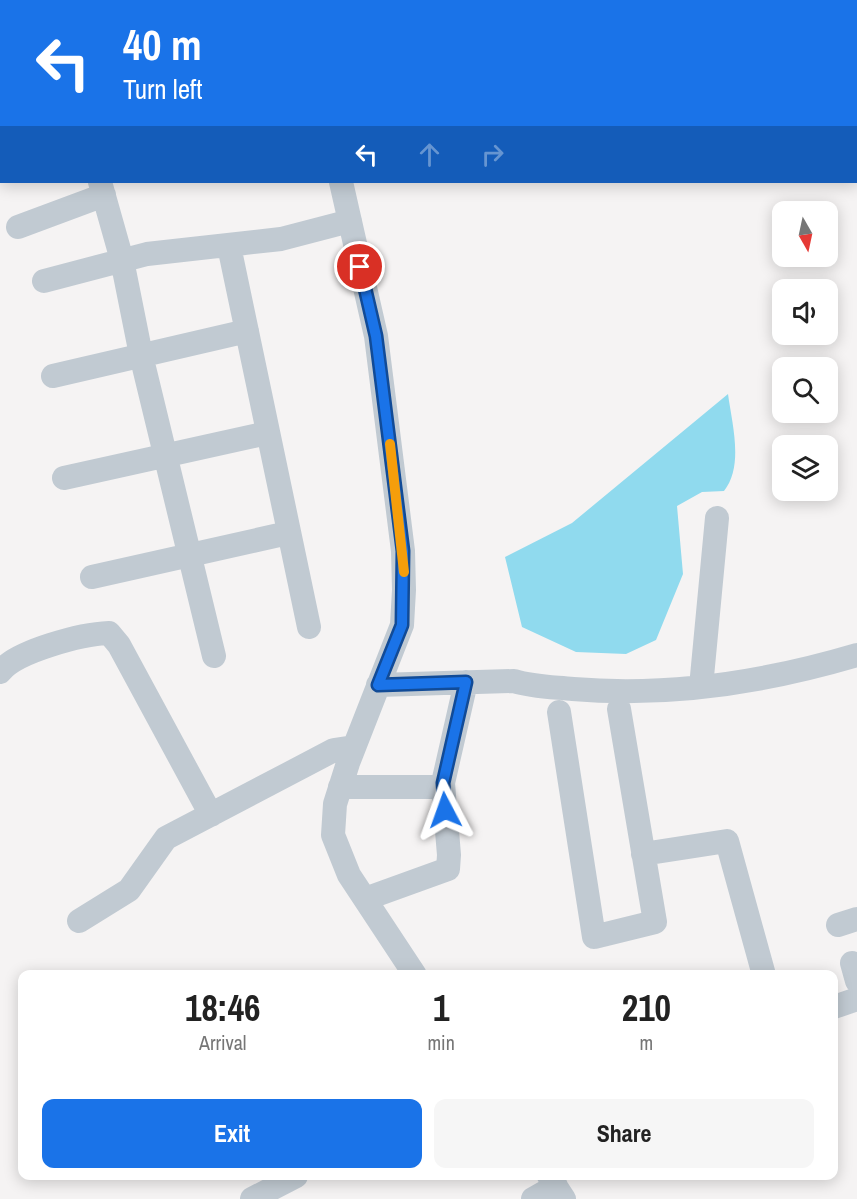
<!DOCTYPE html>
<html lang="en">
<head>
<meta charset="utf-8">
<style>
	body { margin:0; font-family:"Archivo Narrow",sans-serif; background:#f6f6f6; color:#222; height:100vh; display:flex; flex-direction:column; font-size:22px; white-space:nowrap }
	* { box-sizing:border-box; margin:0 }
	p { font-size:20px; color:#767676 }
	.icon { flex:none; width:33px; height:33px; fill:none; stroke:currentColor; stroke-width:2; stroke-linecap:round; stroke-linejoin:round }
	.map { position:relative; flex:1; overflow:hidden }
	.details { position:absolute; left:18px; top:970px; width:820px; height:210px; display:flex; flex-direction:column; background:#fff; border-radius:12px; box-shadow:0 3px 15px #0003 }
	.details>* { flex:none }
	.guide { position:absolute; left:0px; top:0px; width:858px; height:183px; box-shadow:0 3px 15px #0003; background:#1a73e8; color:#fff; overflow:hidden }
	.needle { width:39px; rotate:171deg }
	.tools { position:absolute; left:772px; top:201px; display:grid; gap:12px }
	.tools a { display:grid; place-items:center; width:66px; height:66px; border-radius:12px; background:#fff; box-shadow:0 3px 15px #0003; font-size:30px }
	.pin { position:absolute; display:grid; place-items:center; width:51px; height:51px; color:#fff; margin:-26px; border:3px solid #fff; border-radius:50%; box-shadow:0 2px 6px #0007 }
	.me { position:absolute; width:66px; margin:-33px; rotate:356deg; stroke-linejoin:round; filter:drop-shadow(0 0 4px #0008) }
	.turn { display:flex; align-items:center; gap:21px; height:126px; padding:0 24px; font-size:27px }
	.turn .icon { width:78px; height:78px; stroke-width:2.5 }
	.turn b { display:block; font-size:42px; line-height:51px }
	.lanes { display:flex; align-items:center; height:57px; padding:0 24px; background:#0003; justify-content:center; gap:30px; direction:ltr }
	.lanes .off { opacity:.35 }
	.eta { display:flex; justify-content:space-evenly; align-items:center; height:102px; text-align:center }
	.eta b { font-size:36px; font-weight:700; line-height:42px }
	.action { display:flex; gap:12px; margin-top:auto; padding:12px 24px }
	.action a { flex:1; height:69px; border-radius:12px; background:#1a73e8; color:#fff; font-size:24px; font-weight:700; line-height:69px; text-align:center }
	.action a+a { background:#f6f6f6; color:#222 }
	.map>svg:first-child { display:block }
	.water { fill:#90daee }
	.lines { fill:none; stroke-linecap:round; stroke-linejoin:round }
	.street { stroke:#c1cad2; stroke-width:24 }
	.route-casing { stroke:#114b97; stroke-width:15 }
	.route { stroke:#1a73e8; stroke-width:10 }
	.slow { stroke:#f59e0b; stroke-width:10 }
</style>
</head>
<body>
<div class="map">
<svg width="857" height="1199" viewBox="0 0 857 1199">
	<rect width="100%" height="100%" fill="#f5f3f3"/>
	<path class="water" d="M728 394C732 424 744 466 724 491L702 492 677 506 683 574 656 640 626 654 576 652 522 627 505 557 572 523Z"/>
	<g class="lines">
		<path class="street" d="M42 0V2
			M176 0 177 2
			M305 0V2
			M698 0V2
			M813 0 814 2
			M68 2 73 0
			M0 22 2 21
			M856 103H857
			M0 123H2
			M100 182 122 260 141 355 214 656
			M341 182 376 336 403 551 404 590 402 625 348 763 335 804 333 835 349 875 415 975
			M18 227 104 195
			M229 246 309 627
			M44 281 147 254 281 239 350 221
			M53 376 247 331
			M64 478 267 433
			M92 577 288 533
			M0 672C16 651 82 634 109 633L119 645 211 815
			M378 685 514 681C533 687 553 687 573 689 668 697 766 682 857 655
			M701 687 717 518
			M559 712 594 937 655 922 619 709
			M340 787H443
			M643 854 727 841 764 975
			M365 899 448 869 449 855 443 783 466 682
			M79 921 129 890 166 838 334 750 354 747
			M838 925 857 919
			M852 963 857 981
			M834 1007 857 999
			M549 1176 564 1199
			M252 1199 296 1176
			M533 1199 556 1186"/>
	</g>
	<g class="lines">
		<defs>
			<path id="route" d="M360 267 376 336 403 551 402 625 378 685 466 682 443 783 445 810"/>
		</defs>
		<use href="#route" class="route-casing"/>
		<use href="#route" class="route"/>
		<path class="slow" d="M390 444 404 572"/>
	</g>
</svg>
<div class="tools">
<a><svg class="needle" viewBox="-14 -14 28 28"><path d="M0-13l5 13h-10z" fill="#e53935"/><path d="M0 13l5-13h-10z" fill="#767676"/></svg></a>
<a><svg class="icon" aria-label="sound" viewBox="0 0 24 24"><path d="M4 9h4l5-4v14l-5-4H4zM17 9q2 3 0 6"/></svg></a>
<a><svg class="icon" aria-label="search" viewBox="0 0 24 24"><circle cx="10" cy="10" r="6"/><path d="M15 15l6 6"/></svg></a>
<a><svg class="icon" aria-label="layers" viewBox="0 0 24 24"><path d="M12 4l9 5-9 5-9-5zM3 14l9 5 9-5"/></svg></a>
</div>
<div class="pin" style="left:360px;top:267px;background:#d93025"><svg class="icon" aria-label="arrive" viewBox="0 0 24 24"><path d="M6 21V4h12l-3 4 3 4H6"/></svg></div>
<svg class="me" style="left:445px;top:810px" viewBox="-20 -20 40 40"><path d="M0-17L14 15 0 8-14 15z" fill="#1a73e8" stroke="#fff" stroke-width="4"/></svg>
<div class="guide">
<div class="turn"><svg class="icon" aria-label="left" viewBox="0 0 24 24"><path d="M17 20v-9H6M10 6l-5 5 5 5"/></svg><div><b>40 m</b>Turn left</div></div>
<div class="lanes"><svg class="icon" aria-label="left" viewBox="0 0 24 24"><path d="M17 20v-9H6M10 6l-5 5 5 5"/></svg><svg class="icon off" aria-label="ahead" viewBox="0 0 24 24"><path d="M12 20V5M6 11l6-6 6 6"/></svg><svg class="icon off" aria-label="right" viewBox="0 0 24 24"><path d="M7 20v-9h11M14 6l5 5-5 5"/></svg></div>
</div>
<section class="details">
<div class="eta">
<div><b>18:46</b><p>Arrival</p></div>
<div><b>1</b><p>min</p></div>
<div><b>210</b><p>m</p></div>
</div>
<div class="action"><a>Exit</a><a>Share</a></div>
</section>
</div>
</body>
</html>
